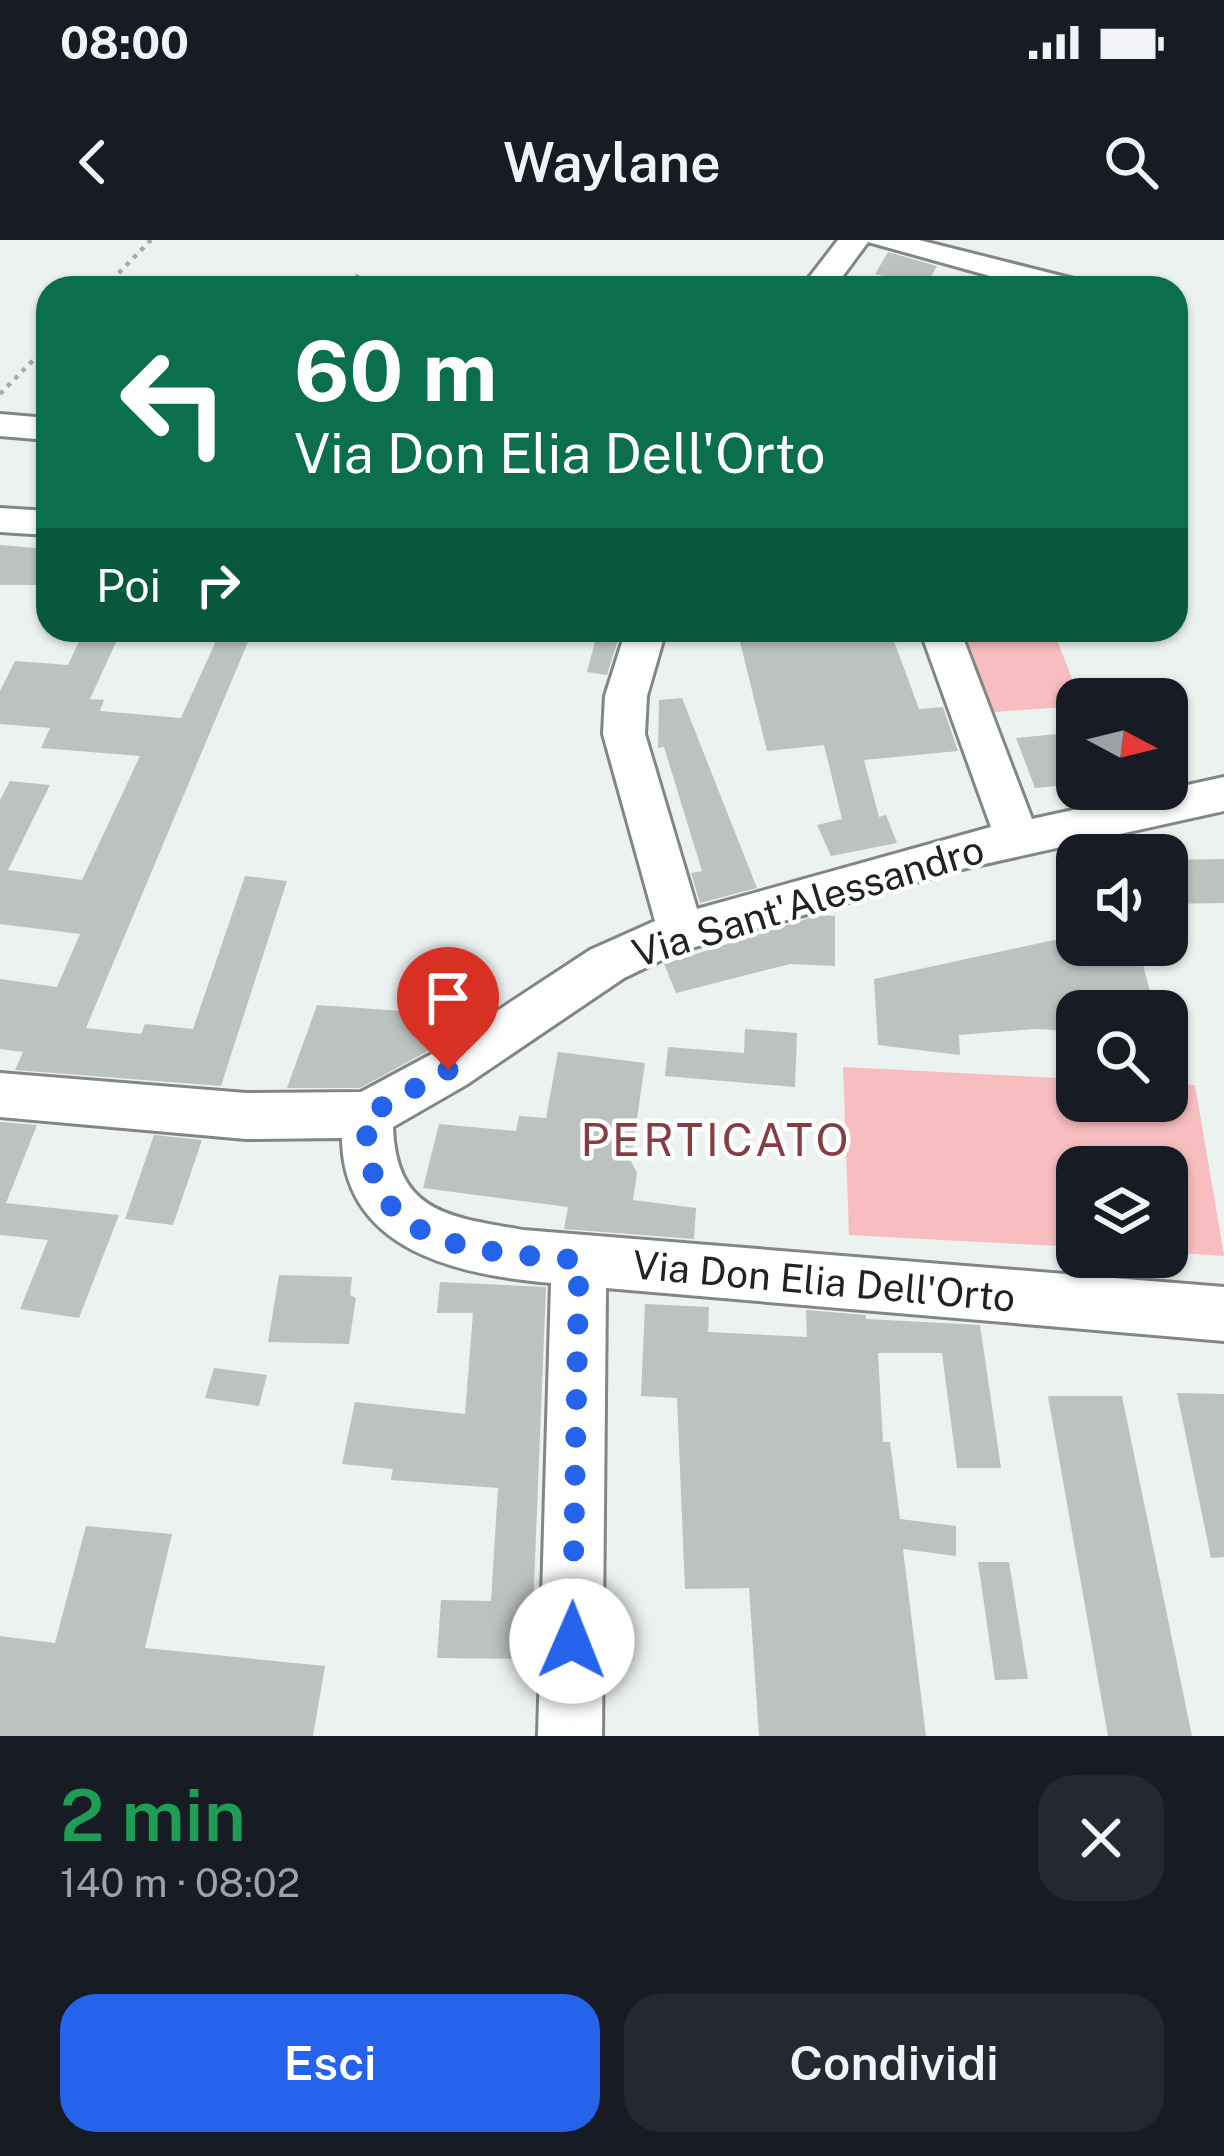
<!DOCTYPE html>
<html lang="it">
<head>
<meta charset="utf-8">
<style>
	body { margin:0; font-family:"Public Sans",sans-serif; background:#242831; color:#f1f3f6; height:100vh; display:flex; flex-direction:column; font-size:45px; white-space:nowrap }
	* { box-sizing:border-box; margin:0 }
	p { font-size:39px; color:#9ea1a6 }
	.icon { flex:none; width:66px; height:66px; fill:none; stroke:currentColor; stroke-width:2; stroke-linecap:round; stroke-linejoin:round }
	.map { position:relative; height:1496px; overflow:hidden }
	.sheet { display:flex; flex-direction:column; background:#171b24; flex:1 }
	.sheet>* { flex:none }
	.guide { position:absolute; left:36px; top:36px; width:1152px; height:366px; border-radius:36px; box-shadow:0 3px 9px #0004; background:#0b6e4f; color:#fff; overflow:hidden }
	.needle { width:78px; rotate:97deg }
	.controls { position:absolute; left:1056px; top:438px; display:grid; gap:24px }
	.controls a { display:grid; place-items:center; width:132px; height:132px; border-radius:24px; background:#171b24; box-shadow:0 3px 9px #0004; font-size:60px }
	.pin { position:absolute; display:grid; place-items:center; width:102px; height:102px; color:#fff; margin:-123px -51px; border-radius:50% 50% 50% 0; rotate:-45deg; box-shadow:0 0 12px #0007 }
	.pin .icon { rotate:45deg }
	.me { position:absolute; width:132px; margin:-66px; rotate:1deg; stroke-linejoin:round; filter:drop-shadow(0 0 9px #0008) }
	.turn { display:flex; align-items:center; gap:42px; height:252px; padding:0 60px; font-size:54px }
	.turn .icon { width:156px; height:156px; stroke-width:2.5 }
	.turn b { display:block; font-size:84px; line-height:102px }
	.then { display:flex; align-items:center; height:114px; padding:0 60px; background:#0003; gap:24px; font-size:45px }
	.round { display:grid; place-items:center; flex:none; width:126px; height:126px; border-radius:36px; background:#242831 }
	.headline { display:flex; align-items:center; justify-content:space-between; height:204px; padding:0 60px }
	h1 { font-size:72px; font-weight:600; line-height:90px; color:#1e9e55 }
	.cta { display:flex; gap:24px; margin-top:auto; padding:24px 60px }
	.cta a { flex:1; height:138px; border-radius:36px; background:#2563eb; color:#fff; font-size:48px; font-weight:600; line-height:138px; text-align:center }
	.cta a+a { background:#242831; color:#f1f3f6 }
	.status { display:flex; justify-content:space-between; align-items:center; height:84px; padding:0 60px; background:#171b24; direction:ltr }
	.status svg { height:33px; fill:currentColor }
	header { display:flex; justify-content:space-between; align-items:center; height:156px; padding:0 60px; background:#171b24; font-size:54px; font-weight:600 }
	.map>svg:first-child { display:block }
	.green { fill:#f8bdbe }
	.building { fill:#bcc2c0 }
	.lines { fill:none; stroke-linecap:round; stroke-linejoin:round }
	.minor-casing { stroke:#828785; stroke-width:6 }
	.path { stroke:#a6aba9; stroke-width:4.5; stroke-dasharray:4.5 6; stroke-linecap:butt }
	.minor { fill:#fff; fill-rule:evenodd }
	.route { stroke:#2563eb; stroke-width:21; stroke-dasharray:0 37.8 }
	.labels { text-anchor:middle; stroke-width:9; stroke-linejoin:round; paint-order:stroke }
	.street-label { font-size:39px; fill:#202322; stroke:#fff }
	.quarter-label { font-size:45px; letter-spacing:3px; fill:#863d42; stroke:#fff }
</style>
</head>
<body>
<div class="status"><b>08:00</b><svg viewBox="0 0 49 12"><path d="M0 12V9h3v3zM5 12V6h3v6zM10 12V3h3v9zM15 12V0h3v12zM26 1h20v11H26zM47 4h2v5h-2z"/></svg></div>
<header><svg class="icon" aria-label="back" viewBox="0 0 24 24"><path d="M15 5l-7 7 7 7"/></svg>Waylane<svg class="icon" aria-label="search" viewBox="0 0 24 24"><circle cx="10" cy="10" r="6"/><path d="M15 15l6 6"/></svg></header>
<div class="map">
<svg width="1224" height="1496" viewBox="0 0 1224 1496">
	<rect width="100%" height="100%" fill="#ecf2f0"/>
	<path class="green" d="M951 390H1053L1080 459 1077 466 982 473Z
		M843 827 1077 839V861H1167V843L1195 845 1224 1016 1167 1012V927H1077V1007L849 995Z"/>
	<path class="building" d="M888 12 937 26 926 46 875 34Z
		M0 305 48 309V345H0Z
		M221 390H253L86 788 141 794 145 784 193 789 245 636 287 641 221 846 15 830 23 812 0 809V739L57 747 80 694 0 684V560L10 541 50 545 8 630 82 640 140 516 41 508 50 488 0 484V451L15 421 68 425 81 397 117 400 90 459 104 460 100 471 181 478Z
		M598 390H621L607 435 587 432Z
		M737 390H890L919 469 943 467 958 511 864 520 879 577 886 575 897 603 831 616 817 585 842 579 824 505 767 511Z
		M682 458 757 648 700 663 691 633 702 631 664 507 658 508 659 460Z
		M1077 492V544L1035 548 1016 498Z
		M1224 619V663L1167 664V620Z
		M819 675 835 676V726L790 724 676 753 664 724Z
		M1054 700 1140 713 1155 771H1077V791L1034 789 959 795 960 815 878 805 874 739Z
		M466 738 493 768 428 811 360 848H287L317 765 417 772Z
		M745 789 797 793 795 847 665 836 668 807 744 813Z
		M558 812 645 823 631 921 637 933 633 960 696 968 694 999 564 989 568 967 423 948 439 884 516 891 519 876 546 878Z
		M0 882 37 885 6 963 119 975 79 1078 20 1069 48 1000 0 995Z
		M154 895 202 900 173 985 125 979Z
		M279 1035 352 1037 350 1055 356 1058 349 1104 268 1102Z
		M440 1042 546 1047 531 1419 437 1418 441 1360 491 1361 498 1248 391 1240 393 1229 342 1224 355 1162 465 1174 473 1073H437Z
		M645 1064 709 1067 708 1092 807 1097 806 1070 866 1075V1079L980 1085 1001 1228H957L942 1113H878L883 1202H890L900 1279 956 1286V1316L903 1309 926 1496H759L749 1348 685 1349 677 1158 641 1156Z
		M214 1128 267 1135 259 1166 205 1158Z
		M1177 1153 1224 1154V1317L1211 1318Z
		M1048 1156H1122L1192 1496H1108Z
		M86 1286 172 1294 145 1408 325 1426 313 1496H0V1396L55 1403Z
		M978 1322H1009L1028 1439 995 1440Z"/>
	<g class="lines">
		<defs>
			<path id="minor" d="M838 0H919L1082 41 1087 48H1033L868 2 834 48H801Z
				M0 174 48 178V200L0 196Z
				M0 268 48 271V295L0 292Z
				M626 390H666L647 456 645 494 697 669 991 587 920 390H960L1032 579 1224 537V571L953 631 678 712 624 738 466 845 393 887C396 974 451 977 523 990L1224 1047V1101L606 1048 602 1496H538L551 1043C459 1035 343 1011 342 898L246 899 0 877V833L246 853 361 852 430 815 590 710 655 681 603 494 605 456Z"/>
		</defs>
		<use href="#minor" class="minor-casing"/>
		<path class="path" d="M104 48 151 0
			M357 48 354 42 360 31
			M0 154 48 105"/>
		<use href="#minor" class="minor"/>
	</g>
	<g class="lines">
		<path class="route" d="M448 830 367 875C359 1011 476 1011 579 1020L572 1401"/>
	</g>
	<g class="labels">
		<g class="street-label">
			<text transform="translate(808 661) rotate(-17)" y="14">Via Sant'Alessandro</text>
			<text transform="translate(824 1041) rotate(5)" y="14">Via Don Elia Dell'Orto</text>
		</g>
		<g class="quarter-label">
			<text x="716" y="916">PERTICATO</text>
		</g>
	</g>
</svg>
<div class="controls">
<a><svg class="needle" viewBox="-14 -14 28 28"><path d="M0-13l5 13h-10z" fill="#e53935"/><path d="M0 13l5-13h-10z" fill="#9ea1a6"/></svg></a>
<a><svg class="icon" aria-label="sound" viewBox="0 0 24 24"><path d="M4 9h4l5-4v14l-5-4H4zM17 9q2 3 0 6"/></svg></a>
<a><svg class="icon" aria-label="search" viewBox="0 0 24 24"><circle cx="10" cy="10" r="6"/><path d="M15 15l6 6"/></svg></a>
<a><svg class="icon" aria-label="layers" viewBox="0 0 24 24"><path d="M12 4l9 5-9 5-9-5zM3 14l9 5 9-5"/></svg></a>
</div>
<div class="pin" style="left:448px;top:830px;background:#d93025"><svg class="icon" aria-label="arrive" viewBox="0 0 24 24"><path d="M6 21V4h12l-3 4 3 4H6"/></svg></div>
<svg class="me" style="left:572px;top:1401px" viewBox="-20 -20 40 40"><circle r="19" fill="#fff"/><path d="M0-13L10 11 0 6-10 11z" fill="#2563eb"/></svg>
<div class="guide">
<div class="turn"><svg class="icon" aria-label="left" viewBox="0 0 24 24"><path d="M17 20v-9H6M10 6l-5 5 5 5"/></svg><div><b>60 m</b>Via Don Elia Dell'Orto</div></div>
<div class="then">Poi<svg class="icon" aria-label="right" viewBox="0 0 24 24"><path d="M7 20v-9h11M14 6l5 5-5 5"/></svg></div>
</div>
</div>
<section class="sheet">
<div class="headline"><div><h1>2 min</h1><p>140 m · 08:02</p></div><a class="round"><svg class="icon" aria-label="close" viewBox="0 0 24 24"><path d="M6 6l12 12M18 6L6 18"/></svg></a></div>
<div class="cta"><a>Esci</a><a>Condividi</a></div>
</section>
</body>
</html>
